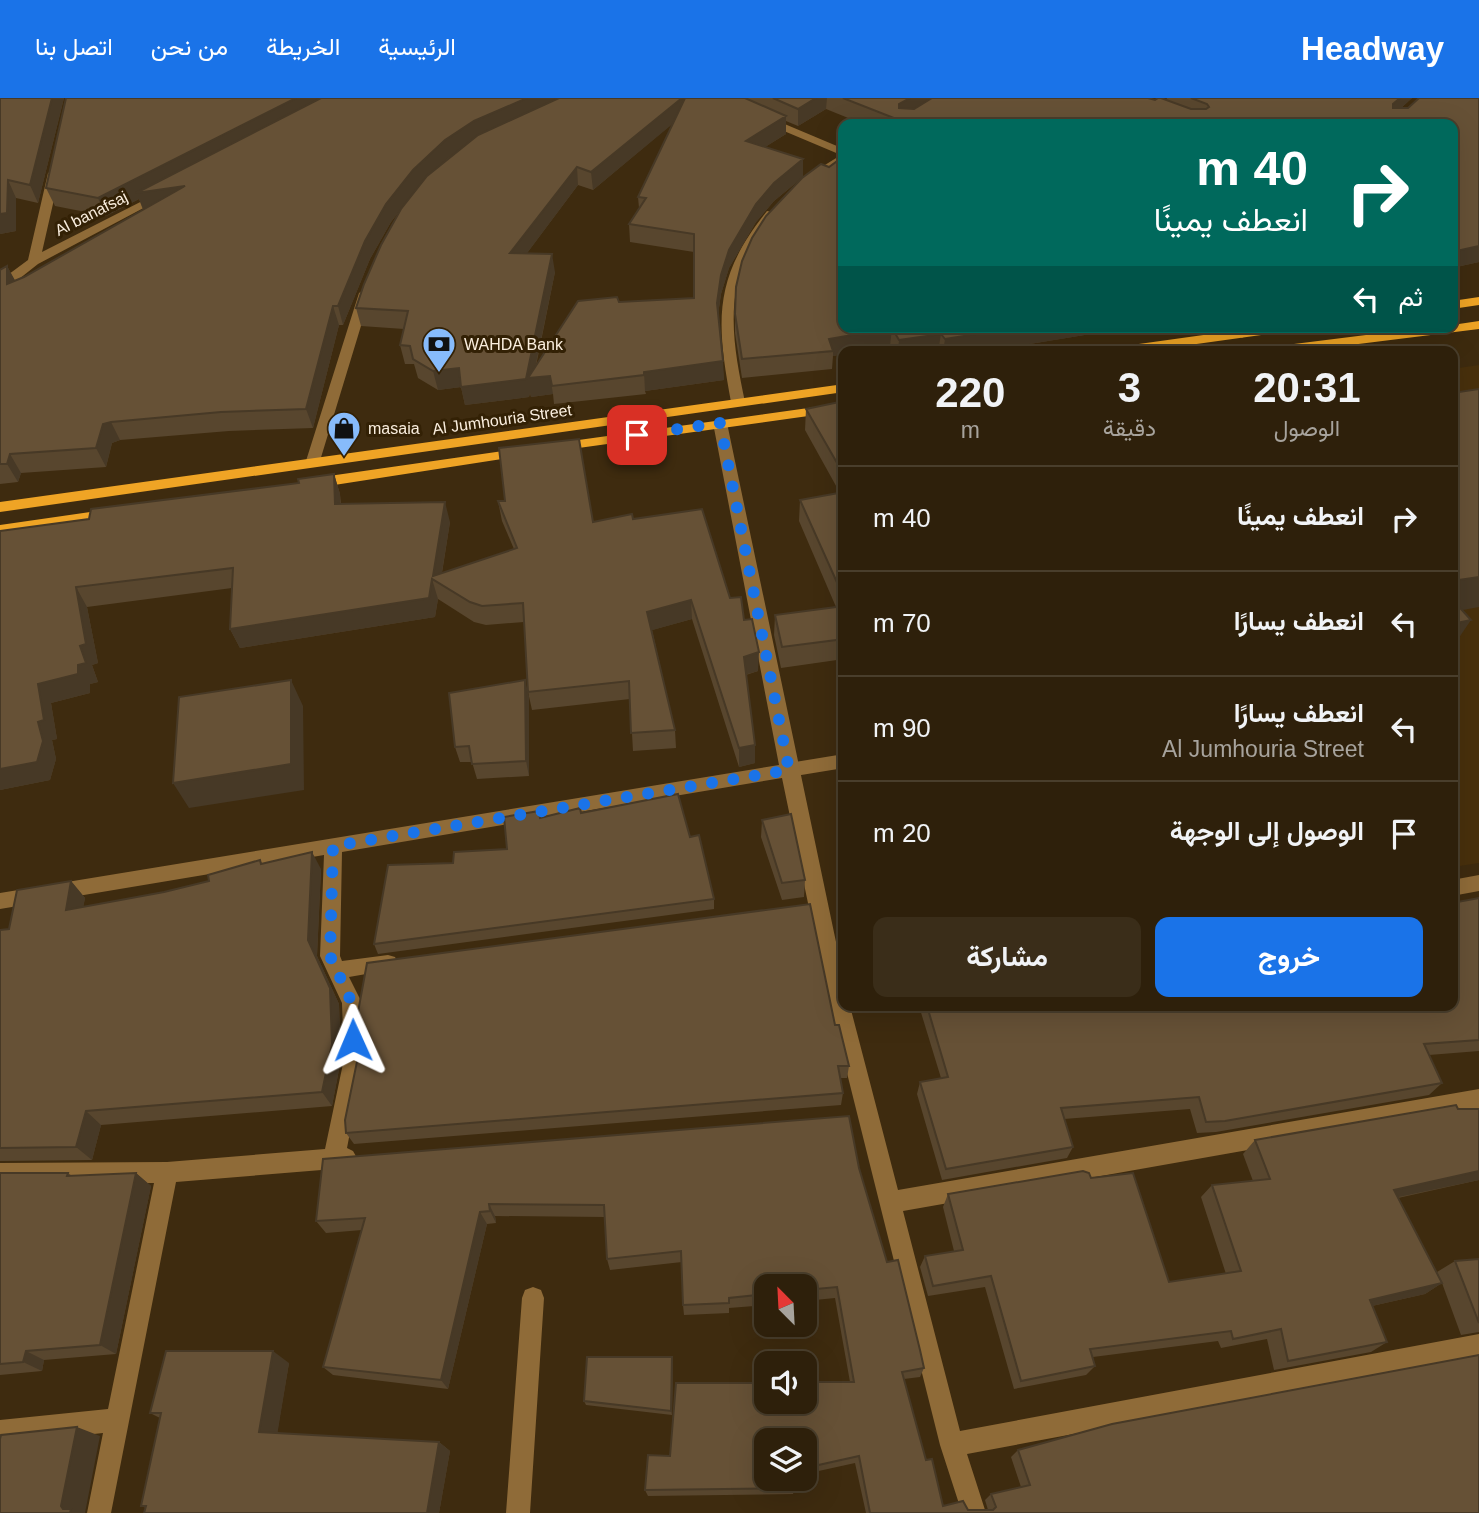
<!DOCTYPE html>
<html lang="ar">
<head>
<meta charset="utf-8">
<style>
	body { margin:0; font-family:Arial,Vazirmatn,sans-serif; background:#3a2d19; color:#f1f3f6; direction:rtl; height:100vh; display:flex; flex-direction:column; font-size:26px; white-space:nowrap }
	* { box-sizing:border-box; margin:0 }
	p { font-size:23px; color:#a7a39d }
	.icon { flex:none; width:38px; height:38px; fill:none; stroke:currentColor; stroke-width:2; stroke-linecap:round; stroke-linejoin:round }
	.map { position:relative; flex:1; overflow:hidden; direction:ltr }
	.panel { position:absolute; left:838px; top:248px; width:620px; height:665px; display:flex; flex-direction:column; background:#2e200b; border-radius:14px; box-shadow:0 7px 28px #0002,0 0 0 2px #493e2c; direction:rtl }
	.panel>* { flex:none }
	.top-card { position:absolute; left:838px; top:21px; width:620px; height:214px; border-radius:14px; box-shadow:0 7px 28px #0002,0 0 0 2px #493e2c; direction:rtl; background:#00695c; color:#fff; overflow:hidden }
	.needle { width:46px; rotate:336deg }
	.buttons { position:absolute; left:754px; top:1176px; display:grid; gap:14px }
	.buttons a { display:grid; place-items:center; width:63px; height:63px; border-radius:14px; background:#2e200b; box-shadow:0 7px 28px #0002,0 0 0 2px #493e2c; font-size:35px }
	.pin { position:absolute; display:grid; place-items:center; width:60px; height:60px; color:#fff; margin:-30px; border-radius:14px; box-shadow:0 4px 10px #0006 }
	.me { position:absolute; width:77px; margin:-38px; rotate:359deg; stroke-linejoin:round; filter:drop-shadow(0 0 5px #0008) }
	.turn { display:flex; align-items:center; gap:24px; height:147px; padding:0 35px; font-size:32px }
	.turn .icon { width:91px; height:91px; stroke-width:2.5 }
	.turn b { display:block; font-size:49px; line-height:60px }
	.then { display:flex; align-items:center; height:66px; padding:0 35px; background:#0003; gap:14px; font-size:26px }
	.eta { display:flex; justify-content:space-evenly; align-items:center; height:119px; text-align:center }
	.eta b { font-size:42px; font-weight:700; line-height:49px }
	.button { display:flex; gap:14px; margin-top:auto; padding:14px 35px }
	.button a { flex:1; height:80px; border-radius:14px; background:#1a73e8; color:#fff; font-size:28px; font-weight:700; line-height:80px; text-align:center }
	.button a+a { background:#3a2d19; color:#f1f3f6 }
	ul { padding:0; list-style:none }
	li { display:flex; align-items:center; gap:21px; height:105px; padding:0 35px; border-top:2px solid #493e2c }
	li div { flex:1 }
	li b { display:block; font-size:26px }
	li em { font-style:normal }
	header { display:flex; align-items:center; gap:42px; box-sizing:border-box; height:98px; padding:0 35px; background:#1a73e8; color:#fff }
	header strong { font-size:33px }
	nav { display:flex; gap:38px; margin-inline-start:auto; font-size:24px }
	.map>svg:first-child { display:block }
	.built { fill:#48300c }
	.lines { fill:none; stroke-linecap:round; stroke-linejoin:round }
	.lane { fill:#8f6b38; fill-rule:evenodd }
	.street { fill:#8f6b38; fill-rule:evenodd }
	.primary { fill:#efa425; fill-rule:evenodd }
	.wall { fill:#58462e; fill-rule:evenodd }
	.shaded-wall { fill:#473926 }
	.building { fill:#665136; stroke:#473926; stroke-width:2 }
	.route { stroke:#1a73e8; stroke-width:12; stroke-dasharray:0 21.6 }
	.labels { text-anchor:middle; stroke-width:6; stroke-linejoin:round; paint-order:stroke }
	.far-street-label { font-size:16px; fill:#faeede; stroke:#332105 }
	.far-poi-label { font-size:16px; fill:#faeede; stroke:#332105; text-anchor:start }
</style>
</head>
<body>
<header>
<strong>Headway</strong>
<nav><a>الرئيسية</a><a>الخريطة</a><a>من نحن</a><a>اتصل بنا</a></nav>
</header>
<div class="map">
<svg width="1479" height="1415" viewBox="0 0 1479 1415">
	<rect width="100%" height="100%" fill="#3e2b0f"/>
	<path class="built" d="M1479 267V765L1453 769 1452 271Z"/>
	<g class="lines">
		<path class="lane" d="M844 656V670L789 679 783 677 780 672 783 667 789 665Z"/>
		<path class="street" d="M760 19H768L844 51V65L812 84H804V80L841 57 760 23Z
			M54 72 60 75 42 154 158 95 168 97 38 166 0 196 1 182 28 162 48 75Z
			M767 113 777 115C766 130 754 143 746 160 725 206 735 256 745 304L738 308 731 304C716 223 713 180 767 113Z
			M365 191 371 195 319 366 317 369H307L305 366 359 195Z
			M1223 229H1239L1248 236 1242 240Z
			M720 321 727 325 844 882V908H850L898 1092 1479 991V1011L903 1113 960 1333 1479 1236V1260L967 1356 986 1415H962L940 1347 825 887 782 680 342 754 340 858 342 863 388 857 395 859 398 865 395 871 349 879 362 905 364 961 347 1050 353 1053 357 1060 353 1067 346 1070 176 1084 111 1415H87L103 1335 0 1346V1322L108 1311 154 1085H0V1065L167 1064 325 1051 344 961 342 905 320 858 324 757 0 811V795L779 667 713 325Z
			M1479 777V793L1452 798V782Z
			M533 1189 541 1192 544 1200 530 1415H506L522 1200 525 1192Z"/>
		<path class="primary" d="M1479 199V207L1452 211V203Z
			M1479 223V231L1294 254H1255L1261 250 1430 229H1452V227Z
			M1261 229H1296L1290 233 1139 254H1104L1110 250Z
			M844 286V294L0 414V404Z
			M844 305V313L557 353 550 349 557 345Z
			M523 350 530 354 528 357 315 390 308 385 315 380Z
			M111 411 118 416 116 419 0 437V427Z"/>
	</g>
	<path class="wall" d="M0 0H64L38 105 16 100V133L0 136Z
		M66 0H1148L1155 2H1166L1167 0H1412L1401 10H1408L1479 0V164L1452 170V26H863L826 11 798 28 786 23V36L765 49 803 79 774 103 756 124 729 170 721 196 718 217 724 282 645 293 646 296 554 306 553 296 531 299 530 295 529 299 465 307 461 289 438 292 418 280 414 266H405L400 247 404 231 361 228 356 210 421 86 391 124 370 161 343 227H339L313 330 229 333 120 342 112 345 106 369 21 375 18 384 0 386V172L7 168 15 183 24 179 143 112 139 101 106 118 55 108 46 90ZM673 25 638 99 639 110 629 126 630 144 694 154V200L619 204 536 268 555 174 527 155 578 87 593 92Z
		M829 69 844 229H1116L1115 232 980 254H893L890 248 859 254H844V256L833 258 832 271 742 280 735 235V216Z
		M844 303V561L781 570 774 537 775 517 836 509 799 423 800 402 840 395 805 332 806 311Z
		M334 376 340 396 341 406 450 424 442 475 514 451 502 423 498 403 593 424 633 421 730 500 744 522 758 573 746 577 755 647V665L739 669 692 521 652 532 675 632 676 650 633 653 630 601 532 612 528 594 524 524 486 527 474 524 438 501 435 519 240 550 230 531 232 490 87 509 98 565 92 567 98 584 90 586V595L51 605 57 641 52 642 56 661 50 682 0 692 89 421 299 385Z
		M529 598V678L477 681 472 664H460L455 649Z
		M581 715 690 739 714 801V811L378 856 374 846 453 765 507 751 540 719Z
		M762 722 805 782 804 799 782 802 761 739Z
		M262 765 321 771 317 858 339 906 341 961 332 1008 101 1027 92 1062 0 1063V832L9 831 71 783 85 800 83 809 164 794 209 783Z
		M1479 800V953L1429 957 1442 985 1429 997 1216 1034 1197 1035 1190 1011 1064 1021 1073 1049 1067 1060 942 1082 917 996 920 984 941 980 919 908H1452Z
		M835 927 849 968 847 980H840L843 995 841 1007 354 1046 346 1035 360 949Z
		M1458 1011H1479V1082L1398 1100 1440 1181 1437 1174 1455 1163 1479 1161V1234L1461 1237 1442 1185 1425 1196 1372 1208 1387 1244 1371 1254 1274 1272 1267 1241 1221 1250 1218 1243 1093 1259 1095 1268 1086 1277 1014 1291 985 1189 928 1198 920 1169 925 1158 954 1153 943 1109 948 1096 1091 1080 1169 1184 1226 1176 1201 1099 1212 1087 1253 1083 1243 1056 1255 1042Z
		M859 1070 887 1164 924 1270 920 1279 904 1281 926 1362 943 1408 968 1412H988L985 1402 991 1396 1021 1389 1011 1359 1018 1352 1479 1415H866L855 1365 805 1376V1342H766L795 1390 793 1396 648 1398 645 1392 670 1358 850 1284 835 1200 805 1203V1188H766V1207L729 1210V1215L684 1217 683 1207 682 1164 610 1172 607 1161 605 1119 495 1118 496 1125 487 1126 448 1291 333 1277 323 1269 362 1132 326 1135 316 1123Z
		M0 1075H68L72 1078 136 1075 151 1088 116 1256 44 1262 42 1273 0 1277Z
		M673 1263 672 1317 586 1307 584 1303Z
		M289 1265 277 1335 439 1344 450 1353 439 1415H144L146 1410 141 1408 160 1320 150 1315Z"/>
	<path class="shaded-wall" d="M52 0H64L38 105 30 87Z
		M296 0H335L185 88 144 113 139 101 106 118 98 100Z
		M527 0H569L477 41 448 60 417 90 391 124 370 161 343 227 338 208 365 143 386 106 413 72 445 42 474 23Z
		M682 0H687V14L593 92 591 74Z
		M816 0H827L826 11 798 28V11Z
		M910 0H938L898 24 899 6Z
		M1400 0H1412L1386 24 1393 6Z
		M786 18V36L746 61V43Z
		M803 61V79L774 103 756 124 729 170 721 196 717 224V205L721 177 729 152 756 106 774 85Z
		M577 69 578 87 513 174 510 155Z
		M8 82 16 100V133L0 136V116Z
		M1479 148V164L1452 170V154Z
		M552 156 555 174 533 280 550 278 553 296 531 299 530 295 529 299 465 307 461 289 438 292 433 273Z
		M7 168 17 186H7Z
		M333 208 339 227 313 330 306 311Z
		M1021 229H1116L1115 232 980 254H943L945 241Z
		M892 230 890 248 859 254H844V256L833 258V253L829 241Z
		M941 236 938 254H898L899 242Z
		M723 263 724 282 645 293 644 274Z
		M111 324 120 342 112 345 106 369 96 350 103 326Z
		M10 356 21 375 18 384 7 366Z
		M334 376 340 396 341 426 335 406Z
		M445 404 450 424 440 486 433 478Z
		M1479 479V509L1452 514V483Z
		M432 481 438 501 435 519 240 550 230 531Z
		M76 489 87 509 98 565 92 567 98 584 90 586V595L51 605 57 641 52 642 56 661 50 682 0 692V671L38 624V586L80 548Z
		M691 502 692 521 649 533 647 514Z
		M1471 522 1452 550V526Z
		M759 554 758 573 744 577V559Z
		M291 582 303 608 304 692 189 710 173 685Z
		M525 582 529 598V678L526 663Z
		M755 647V665L739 669V650Z
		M312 754 321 771 317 858 339 906 341 961 332 1008 322 994 308 842Z
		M71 783 85 800 80 829 66 812Z
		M86 1013 101 1027 92 1062 76 1049Z
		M1479 1073V1082L1389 1101 1394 1092Z
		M136 1075 151 1088 116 1256 100 1247Z
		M489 1106 495 1118 496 1125 490 1113Z
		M480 1114 487 1126 448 1291 441 1282Z
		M1442 1185 1425 1196 1354 1212 1370 1202Z
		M26 1253 44 1262 42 1273 23 1264Z
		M273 1253 289 1265 276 1344 259 1334Z
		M672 1259 673 1263 672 1317 671 1313Z
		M77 1329 100 1338 85 1415H86H70L63 1411 61 1408Z
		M439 1344 450 1353 439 1415H427Z"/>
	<path class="building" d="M0 0H52L30 87 8 82 7 115 0 116Z
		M66 0H296L98 100 46 90Z
		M321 0H527L474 23 445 42 413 72 386 106 365 143 338 208H333L306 311 221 314 111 324 103 326 96 350 10 356 7 366H0V172L7 168V186L24 179 185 88 136 95Z
		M559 0H682L591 74 577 69 510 155 552 156 526 281 461 289 459 270 433 273 413 261 410 248 400 247 408 213 356 210 364 186 381 147 401 111 427 78 478 37Z
		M685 0H745L786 18 746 43 803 61 774 85 756 106 729 152 721 177 717 205 723 263 644 274V277L552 288 550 278 528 280 578 203 617 199 619 204 694 200V136L629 126 646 100 638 99Z
		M773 0H816L798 11Z
		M843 0H910L899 6V10L914 11 932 0H1148L1155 2 1158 0H1161L1191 11H1206L1209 9 1207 6 1191 0H1400L1393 6V10H1408L1419 0H1479V148L1452 154V26H886L894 20Z
		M844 58V229H1021L945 241 941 236 899 242 892 230 829 241 833 253 742 261 735 216 736 189 742 163 752 140 766 118 802 80 821 66 829 69Z
		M1479 291V479L1452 483V295Z
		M844 303V377L806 311Z
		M579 341 593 424 632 416 633 421 702 411 730 500 741 499 744 522 752 521 759 554 744 559 755 647 739 650 691 502 647 514 675 632 631 635 629 583 528 594 523 505 482 508 470 504 432 481 429 500 230 531 233 470 76 489 86 546 80 548 86 565 78 567V576L38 586 44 622 38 624 43 643 37 664 0 671V433L89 421 91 411 299 385 298 381 334 376 335 406 445 404 433 478 517 450 498 403H505L499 350Z
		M844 394V500L800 402Z
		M1452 501 1471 522 1452 526Z
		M844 508V541L782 549 775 517Z
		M291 582V666L173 685 179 599Z
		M525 582 526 663 472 666 469 648 455 649 449 595Z
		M678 696 690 739 699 737 714 801 374 846 388 767 453 765 454 754 507 751 504 719 539 713 540 720 580 710 581 715Z
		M791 716 805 782 782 785 762 722Z
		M312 754 308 842 330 890 332 946 322 994 86 1013 76 1049 0 1050V832L9 831 17 792 71 783 66 812 164 794 209 783 208 777 260 762 261 766Z
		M1479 800V942L1424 946 1442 985 1225 1023 1206 1024 1199 999 1061 1010 1073 1049 946 1071 920 984 948 979 927 908H1452V805Z
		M810 806 835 927H839L849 968H838L843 995 346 1035 345 1022 360 949 358 914 367 865Z
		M1456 1007 1458 1011H1479V1073L1394 1092 1442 1185 1370 1202 1387 1244 1288 1263 1281 1231 1233 1241 1231 1233 1090 1251 1095 1268 1021 1283 991 1178 933 1188 925 1158 963 1152 948 1096 1083 1073 1089 1075 1091 1080 1133 1075 1169 1184 1241 1173 1212 1087 1270 1081 1255 1042Z
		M849 1018 859 1070 887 1164 898 1162 920 1252 924 1270 902 1274 926 1362 932 1361 943 1408 963 1403 968 1412H993L996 1409 991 1396 1030 1387 1018 1352 1112 1326 1479 1257V1415H870L859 1358 805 1370V1342H766V1381H795V1390L645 1392 648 1357 670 1358 676 1285H766V1304H805V1284H854L837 1189 805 1192V1188H766V1196L729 1200V1205L683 1207 681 1153 607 1161 604 1107 489 1106 490 1113 480 1114 441 1282 323 1269 365 1120 316 1123 323 1061Z
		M0 1075H68L67 1078 136 1075 100 1247 26 1253 23 1264 0 1266Z
		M1479 1161V1225L1455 1163Z
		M166 1253H273L259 1334 439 1344 427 1415H144L146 1408H141L161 1315H150Z
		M587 1259H672L671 1313 584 1303Z
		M77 1329 61 1408 63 1411H71L70 1415H0V1341L1 1337Z"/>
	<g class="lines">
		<path class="route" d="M353 942 352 905 330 858 333 748 789 672 720 325 637 337"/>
	</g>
	<defs>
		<symbol id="bank-pin" viewBox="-11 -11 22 30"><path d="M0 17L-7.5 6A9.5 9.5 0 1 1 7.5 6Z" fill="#87bbfb" stroke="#332105"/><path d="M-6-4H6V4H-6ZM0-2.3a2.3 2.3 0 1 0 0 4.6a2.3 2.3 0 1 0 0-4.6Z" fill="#111"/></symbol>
		<symbol id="shop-pin" viewBox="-11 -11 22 30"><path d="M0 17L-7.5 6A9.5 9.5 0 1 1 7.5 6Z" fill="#87bbfb" stroke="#332105"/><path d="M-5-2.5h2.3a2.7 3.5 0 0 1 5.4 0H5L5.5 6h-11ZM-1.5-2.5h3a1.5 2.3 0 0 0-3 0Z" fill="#111"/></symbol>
	</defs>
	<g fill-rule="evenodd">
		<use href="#bank-pin" x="420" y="227" width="38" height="52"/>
		<use href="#shop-pin" x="325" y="311" width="38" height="52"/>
	</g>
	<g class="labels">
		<g class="far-street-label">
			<text transform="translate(91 115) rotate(-27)" y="6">Al banafsaj</text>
			<text transform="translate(502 321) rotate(-8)" y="6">Al Jumhouria Street</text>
		</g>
		<g class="far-poi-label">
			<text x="464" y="252">WAHDA Bank</text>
			<text x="368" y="336">masaia</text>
		</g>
	</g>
</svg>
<div class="buttons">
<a><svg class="needle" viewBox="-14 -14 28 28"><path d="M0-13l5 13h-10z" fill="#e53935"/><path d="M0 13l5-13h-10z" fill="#a7a39d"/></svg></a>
<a><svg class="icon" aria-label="sound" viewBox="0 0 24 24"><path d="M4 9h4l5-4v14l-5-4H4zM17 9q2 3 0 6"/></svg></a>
<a><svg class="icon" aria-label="layers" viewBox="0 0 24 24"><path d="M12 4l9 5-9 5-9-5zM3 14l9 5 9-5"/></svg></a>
</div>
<div class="pin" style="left:637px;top:337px;background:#d93025"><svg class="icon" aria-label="arrive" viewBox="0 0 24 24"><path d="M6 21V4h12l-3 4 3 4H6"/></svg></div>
<svg class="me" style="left:353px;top:942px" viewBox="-20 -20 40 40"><path d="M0-17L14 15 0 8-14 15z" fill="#1a73e8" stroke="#fff" stroke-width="4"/></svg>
<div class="top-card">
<div class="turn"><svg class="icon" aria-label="right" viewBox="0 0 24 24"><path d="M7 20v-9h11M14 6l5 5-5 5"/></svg><div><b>40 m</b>انعطف يمينًا</div></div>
<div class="then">ثم<svg class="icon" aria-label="left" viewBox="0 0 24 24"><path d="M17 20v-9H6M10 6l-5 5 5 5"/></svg></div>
</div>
<section class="panel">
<div class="eta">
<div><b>20:31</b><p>الوصول</p></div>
<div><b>3</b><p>دقيقة</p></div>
<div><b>220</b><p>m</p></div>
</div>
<ul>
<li><svg class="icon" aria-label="right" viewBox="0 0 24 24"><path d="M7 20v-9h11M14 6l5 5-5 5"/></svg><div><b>انعطف يمينًا</b></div><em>40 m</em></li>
<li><svg class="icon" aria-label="left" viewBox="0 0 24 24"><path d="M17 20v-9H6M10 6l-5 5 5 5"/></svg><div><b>انعطف يسارًا</b></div><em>70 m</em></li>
<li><svg class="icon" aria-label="left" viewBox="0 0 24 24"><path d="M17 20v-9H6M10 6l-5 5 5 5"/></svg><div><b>انعطف يسارًا</b><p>Al Jumhouria Street</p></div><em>90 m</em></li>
<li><svg class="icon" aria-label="arrive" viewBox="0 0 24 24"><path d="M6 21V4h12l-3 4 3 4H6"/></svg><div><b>الوصول إلى الوجهة</b></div><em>20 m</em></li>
</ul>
<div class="button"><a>خروج</a><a>مشاركة</a></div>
</section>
</div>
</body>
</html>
